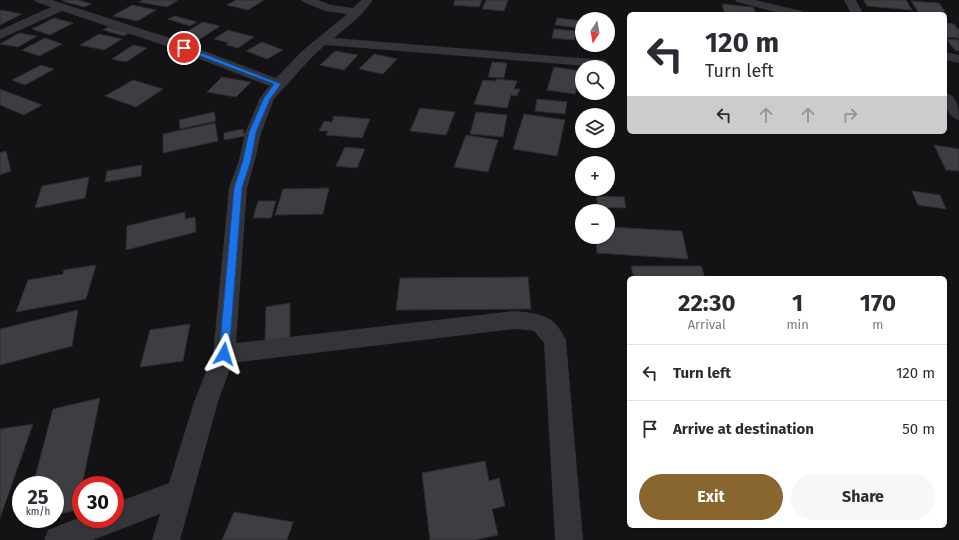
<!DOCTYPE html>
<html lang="en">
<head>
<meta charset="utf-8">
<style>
	body { margin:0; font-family:"Fira Sans",sans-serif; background:#f7f7f7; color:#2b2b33; height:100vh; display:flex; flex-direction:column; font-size:15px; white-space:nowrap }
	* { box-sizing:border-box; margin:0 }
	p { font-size:13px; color:#7c7c81 }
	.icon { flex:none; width:22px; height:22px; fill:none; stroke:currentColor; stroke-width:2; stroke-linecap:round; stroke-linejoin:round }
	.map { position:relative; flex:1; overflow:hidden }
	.details { position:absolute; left:627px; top:276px; width:320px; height:252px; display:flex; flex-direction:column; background:#fff; border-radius:6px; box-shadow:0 1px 3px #0004 }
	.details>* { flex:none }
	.banner { position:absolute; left:627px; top:12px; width:320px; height:122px; border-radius:6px; box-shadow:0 1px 3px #0004; background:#fff; color:#2b2b33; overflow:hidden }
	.needle { width:26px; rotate:191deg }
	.buttons { position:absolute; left:575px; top:12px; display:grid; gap:8px }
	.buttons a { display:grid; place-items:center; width:40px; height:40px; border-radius:50%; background:#fff; box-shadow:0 1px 3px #0004; font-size:20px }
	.speed { position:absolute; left:12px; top:476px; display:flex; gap:8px; font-size:20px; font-weight:700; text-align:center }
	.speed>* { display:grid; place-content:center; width:52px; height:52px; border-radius:50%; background:#fff; box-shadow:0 1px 3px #0004; line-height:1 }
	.speed small { font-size:10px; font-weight:400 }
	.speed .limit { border:6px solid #d22; background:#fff; color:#111 }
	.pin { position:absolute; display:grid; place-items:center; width:34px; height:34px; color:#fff; margin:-17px; border:2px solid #fff; border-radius:50%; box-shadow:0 1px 4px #0007 }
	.me { position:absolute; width:44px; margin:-22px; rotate:6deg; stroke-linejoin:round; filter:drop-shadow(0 0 3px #0008) }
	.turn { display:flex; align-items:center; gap:14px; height:84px; padding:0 12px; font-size:18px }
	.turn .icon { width:52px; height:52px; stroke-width:2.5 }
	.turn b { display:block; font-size:28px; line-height:34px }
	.lanes { display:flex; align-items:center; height:38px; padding:0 12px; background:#0003; justify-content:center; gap:20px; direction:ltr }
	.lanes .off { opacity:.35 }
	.eta { display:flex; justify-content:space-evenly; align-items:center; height:68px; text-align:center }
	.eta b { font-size:24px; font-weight:700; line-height:28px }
	.cta { display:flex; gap:8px; margin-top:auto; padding:8px 12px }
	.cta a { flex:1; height:46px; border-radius:24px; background:#88662d; color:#fff; font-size:16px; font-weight:700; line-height:46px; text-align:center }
	.cta a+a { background:#f7f7f7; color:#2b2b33 }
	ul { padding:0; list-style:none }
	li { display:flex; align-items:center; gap:12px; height:56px; padding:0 12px; border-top:1px solid #e1e1e2 }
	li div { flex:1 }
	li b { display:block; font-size:15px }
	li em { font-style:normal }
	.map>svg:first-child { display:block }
	.building { fill:#3d3e42; stroke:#2d2d31 }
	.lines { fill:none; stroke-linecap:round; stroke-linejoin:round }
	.street { fill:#34353a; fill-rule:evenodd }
	.route { fill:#1a73e8; stroke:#114b97 }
</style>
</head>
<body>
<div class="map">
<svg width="959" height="540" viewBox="0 0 959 540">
	<rect width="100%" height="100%" fill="#131315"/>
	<path class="building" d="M64 0H78L92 4 84 7 62 1Z
		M143 0H178L167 7 139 2Z
		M236 0H264L248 10 227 5Z
		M455 0H482L479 7 453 5Z
		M486 0H508L504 11 482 9Z
		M864 0H906L912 10 867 6Z
		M911 1 939 3 948 16H945V14L919 13Z
		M722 4 753 7 756 14H725Z
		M132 5 156 10 138 21 113 16Z
		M0 10H1L22 14 0 25Z
		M175 16 197 22 190 26 168 19Z
		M54 18 73 23 50 35 32 29Z
		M557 18 582 21 580 28 555 25Z
		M203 22 220 26 197 41 179 36Z
		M945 23 954 24 959 30V38L945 37Z
		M108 27 129 33 124 36 103 30Z
		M554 29 576 31 574 40 552 38Z
		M228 30 254 37 238 48 226 45 229 43 214 39Z
		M19 33 37 36 18 47 0 44Z
		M99 34 122 39 104 50 80 45Z
		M45 38 62 44 39 56 22 50Z
		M946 39 959 40V51L955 50Z
		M262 42 283 50 267 59 246 51Z
		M133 45 147 48 126 62 112 59Z
		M335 51 358 55 344 70 320 65Z
		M374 54 397 59 383 74 359 69Z
		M492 62 507 63 504 78 488 77Z
		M41 65 54 69 25 85 12 80Z
		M554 67 581 71 575 94 547 90Z
		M222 77 251 82 236 97 207 92Z
		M496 79 517 81 514 89H520L517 96 511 95 507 108 474 104 483 80 496 81Z
		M133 80 163 89 136 107 105 96Z
		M0 89 42 105 24 115 0 105Z
		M537 99 567 102 565 114 535 111Z
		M420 108 455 112 446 135 410 131Z
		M214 112 216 121 180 129 179 120Z
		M476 112 507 115 503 137 470 134Z
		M524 114 565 120 557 156 513 149Z
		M334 116 370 119 362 138 326 135 328 131H319L324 121 332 122Z
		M215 123 218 141 163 153V134Z
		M243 129 245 136 224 140V133Z
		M466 135 498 140 488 172 454 167Z
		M934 145 959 149V171L946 170Z
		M345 147 365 149 357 168 336 166Z
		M6 151 11 171 0 175V153Z
		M142 165 141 176 105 182 107 171Z
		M89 177 85 198 35 208 42 186Z
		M329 188 323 214 275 215 283 189Z
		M912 191 940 195 946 209 918 205Z
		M596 196 624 197 626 208 598 207Z
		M258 201H276L271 218H253Z
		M185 212V219L195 217 196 232 126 250 127 226Z
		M608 227 682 231 688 259 597 253 596 237H608Z
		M96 265 86 299 16 312 28 280 63 274 64 270Z
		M631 266H701L705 278H634Z
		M528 277 531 309 396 310 400 278Z
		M290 303V339L265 343 266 307Z
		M78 310 72 346 0 365V329Z
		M190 324 183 361 140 367 150 330Z
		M100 398 77 510 55 515V485H33L53 409Z
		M33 424 0 518V429Z
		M485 461 489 481 499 478 505 506 492 509 498 535 475 540H430L422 473Z
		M234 512 293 522 287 540H222Z"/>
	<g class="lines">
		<path class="street" d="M34 0H52L176 40 276 78 302 51 347 14 325 11 303 2 301 0H318L331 5 353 8 361 0H373L361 15 334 38 605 60 607 63 605 66 599 67 325 45 312 57 274 99 261 133 255 160 247 188 236 343 515 311C541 314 554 314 566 340L583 540H555L544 343 534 331 515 329 232 363 218 402 180 540H152L160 514 93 540H44L48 530 81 517V519H115V503L169 483 194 402 213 354 229 188 239 160 245 133 260 98 269 86 166 46 62 11 0 39V30L51 7 36 2Z
			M735 0H755L802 11 804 14H783L737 2Z
			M844 0H856L863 14H851Z
			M945 52 959 55V63L945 60Z
			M945 93C958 96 959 108 959 120 946 116 945 104 945 93Z"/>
	</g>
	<path class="route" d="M184 46 281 84 270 99 256 132 251 160 242 188 229 354 227 357 224 359 220 357 219 354 234 188 243 160 249 132 264 98 274 84 182 49 181 48Z"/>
</svg>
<div class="buttons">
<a><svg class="needle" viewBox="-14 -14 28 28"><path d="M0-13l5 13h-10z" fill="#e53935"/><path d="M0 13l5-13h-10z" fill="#7c7c81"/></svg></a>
<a><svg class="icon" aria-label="search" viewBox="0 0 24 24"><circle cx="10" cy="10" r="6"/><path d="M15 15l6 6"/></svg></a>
<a><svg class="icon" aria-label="layers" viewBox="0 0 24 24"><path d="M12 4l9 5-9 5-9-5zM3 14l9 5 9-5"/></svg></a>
<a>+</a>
<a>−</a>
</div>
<div class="speed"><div>25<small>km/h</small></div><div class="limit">30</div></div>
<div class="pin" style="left:184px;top:48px;background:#d93025"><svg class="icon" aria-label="arrive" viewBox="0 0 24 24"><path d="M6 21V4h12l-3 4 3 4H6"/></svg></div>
<svg class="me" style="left:224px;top:354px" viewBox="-20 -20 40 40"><path d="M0-17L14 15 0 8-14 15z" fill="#1a73e8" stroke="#fff" stroke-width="4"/></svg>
<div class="banner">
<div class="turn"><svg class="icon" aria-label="left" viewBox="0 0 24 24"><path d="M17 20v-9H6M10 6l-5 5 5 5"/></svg><div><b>120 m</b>Turn left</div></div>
<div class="lanes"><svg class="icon" aria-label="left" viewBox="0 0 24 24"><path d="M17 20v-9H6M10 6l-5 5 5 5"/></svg><svg class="icon off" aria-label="ahead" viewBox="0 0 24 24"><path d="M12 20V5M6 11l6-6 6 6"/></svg><svg class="icon off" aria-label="ahead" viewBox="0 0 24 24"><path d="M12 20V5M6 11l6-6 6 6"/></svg><svg class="icon off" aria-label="right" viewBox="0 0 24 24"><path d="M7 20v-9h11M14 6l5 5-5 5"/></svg></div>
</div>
<section class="details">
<div class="eta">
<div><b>22:30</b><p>Arrival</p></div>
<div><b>1</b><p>min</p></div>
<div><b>170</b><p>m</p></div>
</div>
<ul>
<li><svg class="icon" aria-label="left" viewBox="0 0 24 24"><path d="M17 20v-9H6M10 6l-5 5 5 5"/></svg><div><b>Turn left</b></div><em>120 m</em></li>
<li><svg class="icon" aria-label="arrive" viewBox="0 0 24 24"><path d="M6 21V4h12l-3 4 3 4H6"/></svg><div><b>Arrive at destination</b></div><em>50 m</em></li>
</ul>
<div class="cta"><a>Exit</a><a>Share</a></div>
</section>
</div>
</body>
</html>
